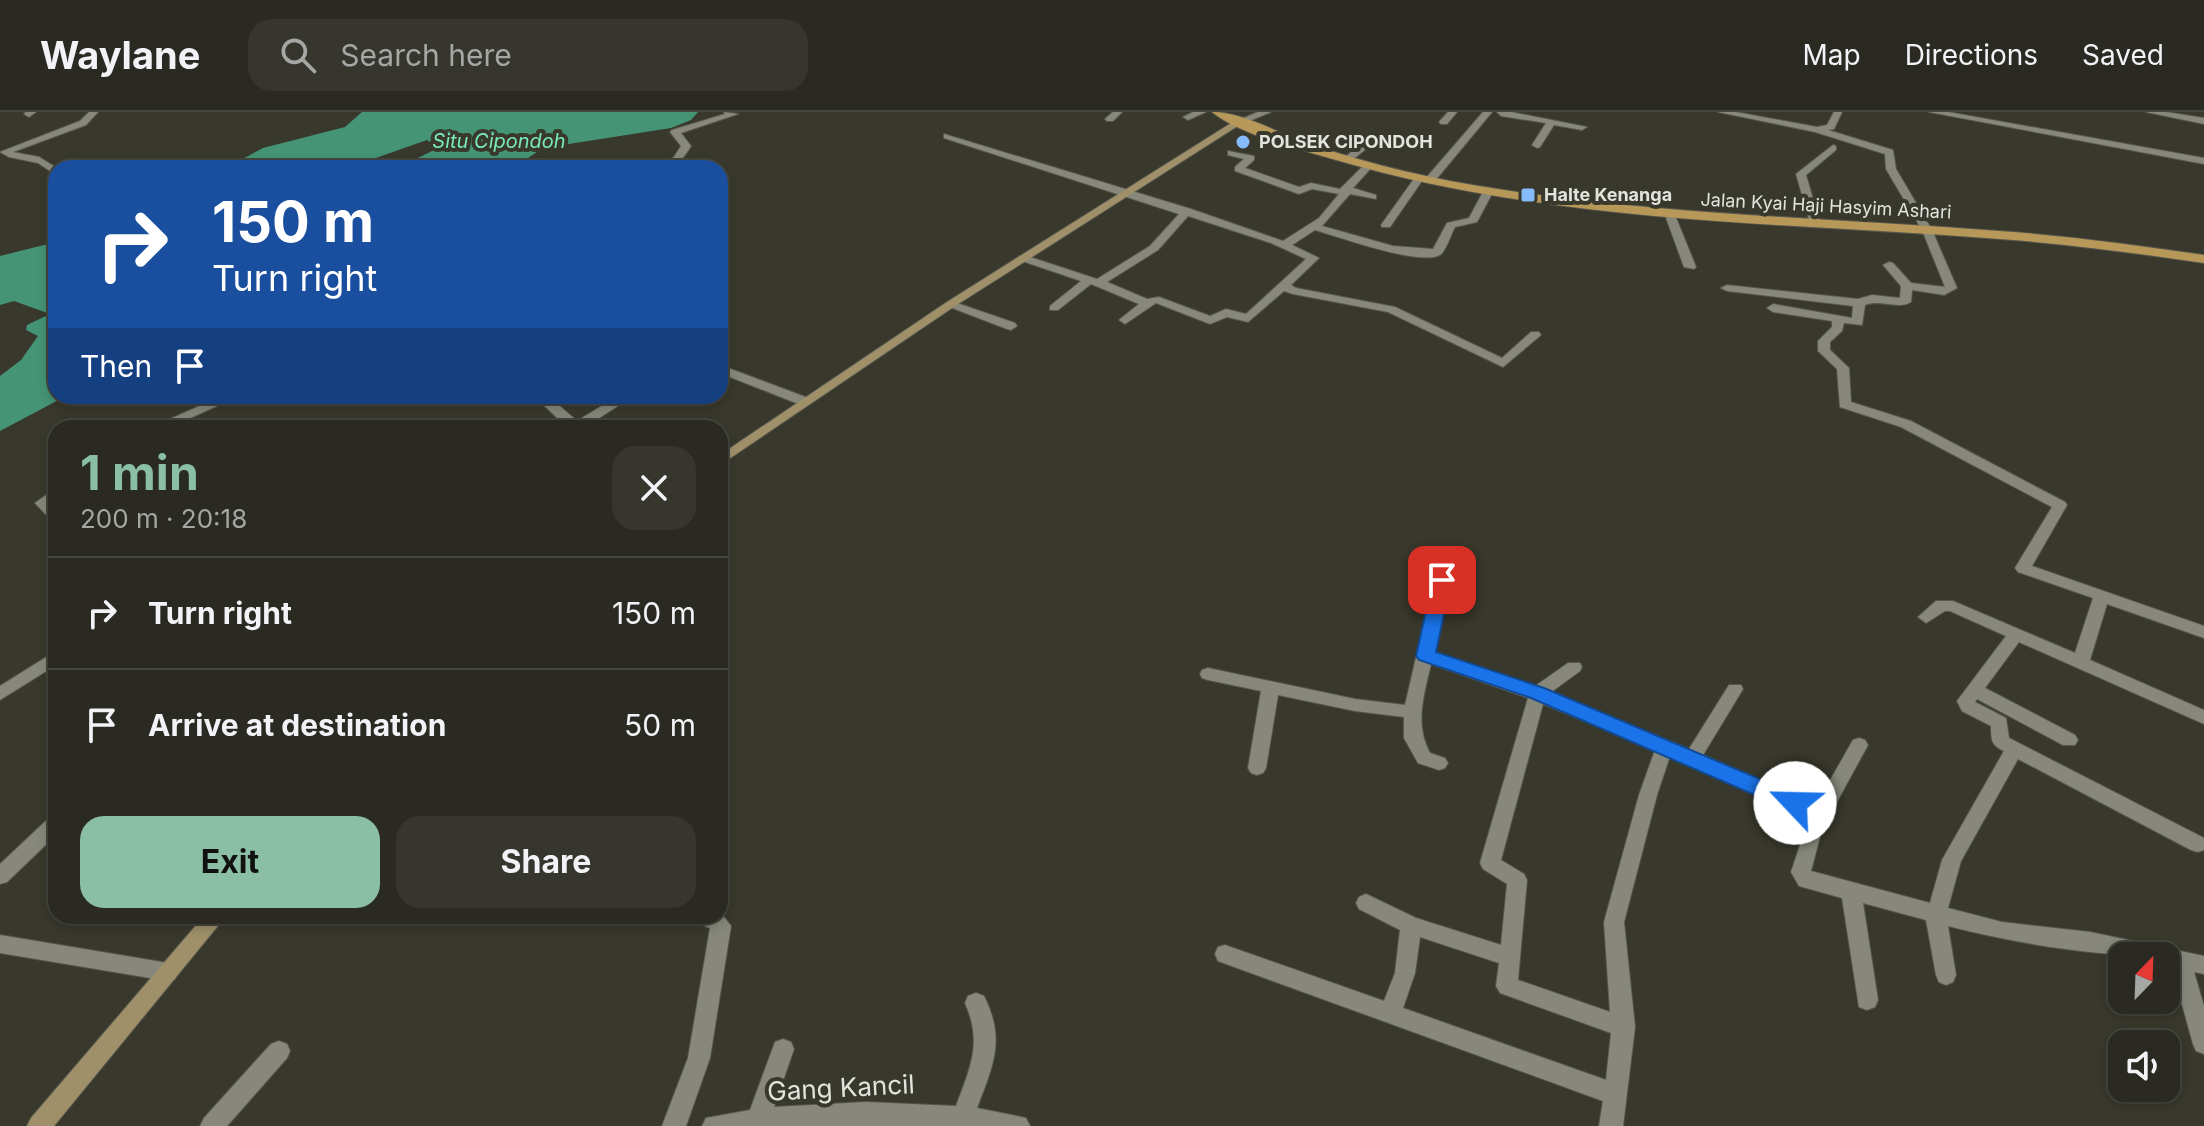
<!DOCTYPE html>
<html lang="en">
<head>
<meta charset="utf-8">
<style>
	body { margin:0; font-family:Inter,sans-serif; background:#36362f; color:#f1f3f6; height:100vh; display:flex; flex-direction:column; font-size:30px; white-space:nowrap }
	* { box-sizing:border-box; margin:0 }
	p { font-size:26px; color:#a5a7a5 }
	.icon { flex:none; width:44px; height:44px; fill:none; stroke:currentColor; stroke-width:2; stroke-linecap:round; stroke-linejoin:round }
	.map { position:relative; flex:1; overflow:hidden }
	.side { position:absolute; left:48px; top:308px; width:680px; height:504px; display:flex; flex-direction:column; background:#2a2a22; border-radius:24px; box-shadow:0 4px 12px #0003,0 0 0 2px #464640 }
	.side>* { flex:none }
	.banner { position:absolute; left:48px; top:48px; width:680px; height:244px; border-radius:24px; box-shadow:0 4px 12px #0003,0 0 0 2px #464640; background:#1a4fa0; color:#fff; overflow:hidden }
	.needle { width:52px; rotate:23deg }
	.fabs { position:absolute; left:2108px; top:830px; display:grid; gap:16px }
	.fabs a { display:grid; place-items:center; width:72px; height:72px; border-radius:16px; background:#2a2a22; box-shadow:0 4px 12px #0003,0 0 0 2px #464640; font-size:40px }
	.pin { position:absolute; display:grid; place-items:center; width:68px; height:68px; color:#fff; margin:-34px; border-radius:16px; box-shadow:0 4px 12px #0006 }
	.me { position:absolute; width:88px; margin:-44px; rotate:294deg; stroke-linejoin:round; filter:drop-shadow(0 0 6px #0008) }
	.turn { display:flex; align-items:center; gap:28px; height:168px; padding:0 32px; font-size:36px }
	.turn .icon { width:104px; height:104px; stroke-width:2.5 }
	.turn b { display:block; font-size:56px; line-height:68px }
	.then { display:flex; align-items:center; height:76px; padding:0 32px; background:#0003; gap:16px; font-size:30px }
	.round { display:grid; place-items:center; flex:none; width:84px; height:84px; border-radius:24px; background:#36362f }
	.headline { display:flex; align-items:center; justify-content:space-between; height:136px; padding:0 32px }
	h1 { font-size:48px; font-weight:700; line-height:60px; color:#8abfa5 }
	.button { display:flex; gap:16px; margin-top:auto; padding:16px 32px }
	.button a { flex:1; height:92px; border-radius:24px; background:#8abfa5; color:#111; font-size:32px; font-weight:700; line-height:92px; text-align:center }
	.button a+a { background:#36362f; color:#f1f3f6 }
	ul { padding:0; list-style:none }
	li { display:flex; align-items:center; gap:24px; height:112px; padding:0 32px; border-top:2px solid #464640 }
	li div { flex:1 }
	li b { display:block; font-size:30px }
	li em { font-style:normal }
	header { display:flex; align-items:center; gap:48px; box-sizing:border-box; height:112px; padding:0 40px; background:#2a2a22; border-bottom:2px solid #464640 }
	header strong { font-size:38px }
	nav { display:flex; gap:44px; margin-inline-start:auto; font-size:28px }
	.search { width:560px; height:72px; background:#36362f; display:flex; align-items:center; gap:20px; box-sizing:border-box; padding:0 28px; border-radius:24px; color:#a5a7a5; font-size:30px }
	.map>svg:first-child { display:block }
	.water { fill:#459476 }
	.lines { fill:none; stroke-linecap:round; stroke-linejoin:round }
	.street-casing { stroke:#57574d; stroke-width:2 }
	.secondary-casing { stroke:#57574d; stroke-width:2 }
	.primary-casing { stroke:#57574d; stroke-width:2 }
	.street { fill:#87887b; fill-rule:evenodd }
	.secondary { fill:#9f906a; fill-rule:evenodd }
	.primary { fill:#b79858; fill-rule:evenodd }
	.route { fill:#1a73e8; stroke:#114b97; stroke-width:2 }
	.poi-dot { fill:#86bbfb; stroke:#38382d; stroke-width:3 }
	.labels { text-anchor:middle; stroke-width:8; stroke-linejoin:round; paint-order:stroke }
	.far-poi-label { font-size:18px; font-weight:bold; fill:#e3e4dd; stroke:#38382d; text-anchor:start }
	.far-street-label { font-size:18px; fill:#e3e4dd; stroke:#38382d }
	.far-water-label { font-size:20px; font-style:italic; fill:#79e8bd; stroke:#38382d }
	.near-street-label { font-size:26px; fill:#e3e4dd; stroke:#38382d }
</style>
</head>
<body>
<header>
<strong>Waylane</strong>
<div class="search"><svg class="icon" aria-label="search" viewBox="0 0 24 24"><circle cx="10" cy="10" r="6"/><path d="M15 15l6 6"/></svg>Search here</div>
<nav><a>Map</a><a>Directions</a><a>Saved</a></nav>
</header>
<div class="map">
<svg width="2204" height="1014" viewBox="0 0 2204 1014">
	<rect width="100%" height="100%" fill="#38382d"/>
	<path class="water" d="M362 0H698L691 8 671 16 543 36 513 56H378L418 46 438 36 427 28 373 47 369 56H226L263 36 345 15Z
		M56 130V284H66L0 319V264L21 248 38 224 26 218 27 213 50 202 14 189 0 193V144Z"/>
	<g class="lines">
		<defs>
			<path id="street" d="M26 0H36L29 5 24 2Z
				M89 0H98L86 13 13 40 39 45 57 56 56 63 38 51 9 45 0 40 80 9Z
				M724 0 738 2 681 21 691 34C682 49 675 56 657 56L674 45 681 34 670 20 672 18 725 2Z
				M1113 0H1122L1113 9H1107L1105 7Z
				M1193 0H1206L1188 8 1183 5Z
				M1258 0H1271L1242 12 1234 10Z
				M1448 0H1457L1447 12H1441L1439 10Z
				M1483 0H1492L1434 70H1426V66Z
				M1497 0H1511L1587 15 1582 18 1554 13 1540 35 1537 36 1532 33 1546 11 1501 4Z
				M1718 0H1736L1817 15 1827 13 1834 0H1842L1834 17 1828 18 1893 38 1896 57 1932 118 1957 176 1944 183 1912 178 1911 190C1898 198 1880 187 1865 193L1862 213 1844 211 1842 219 1830 230V238L1849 256 1851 290 1911 309 2065 390 2067 393 2032 454 2204 514V526L2107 492 2090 548 2204 598V612L2019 530 1985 576 2075 623 2078 628 2075 633H2063L1977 587 1975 590 2006 606 2009 626 2204 726V738L2198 740 2191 738 2018 647 1961 749 1948 796 2002 810 2090 820 2204 844V862L2194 860 2204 894V942L2196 939 2193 932 2172 856 2166 854V844C2094 844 2019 832 1948 814L1956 863 1953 870 1946 873 1939 870 1936 863 1926 808 1863 791 1878 888 1875 895 1867 898 1859 895 1842 786 1799 774 1791 760 1809 706 1670 644 1657 683 1624 810 1635 915 1623 1014H1599L1603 989 1218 849 1215 842 1218 835 1225 833 1384 889 1395 861 1400 818 1359 797 1356 791 1359 785 1366 782 1416 806 1501 833 1507 772 1483 757 1480 751 1528 586 1431 552C1424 583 1414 612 1430 641L1445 646 1448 651 1445 656 1439 658 1418 651 1404 626V605L1355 599 1278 583 1266 656 1263 661 1257 663 1251 661 1248 656 1261 579 1208 568 1202 566 1200 562 1202 558 1208 556 1355 587 1405 593 1434 468 1442 463 1450 468 1434 540 1534 575 1568 551H1580L1582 555 1580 559 1550 581 1689 637 1729 573H1741L1743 577 1703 643 1816 693 1853 628 1859 626 1865 628 1868 633 1822 717 1811 759 1930 791 1942 748 2004 639C1991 633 1991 628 1991 614L1962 599 1957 589 2006 524 1950 499H1945L1926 511 1918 505 1936 489H1953L2075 541 2093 486 2018 460 2015 456 2052 395 1901 315 1840 295 1837 257 1818 239V229L1832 215V209L1773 200 1767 196 1773 192 1852 206 1853 194 1727 179 1721 176 1727 173 1858 187 1872 183 1900 186 1901 174 1883 153 1889 150 1893 151 1911 171 1945 175 1922 118 1886 57 1885 42 1815 20ZM1543 592 1655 638 1639 683 1604 810 1610 900 1518 868 1527 768 1524 762 1501 748ZM1420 825 1499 851 1496 874 1500 881 1611 921 1606 968 1403 896 1415 861Z
				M1929 0H1948L2204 46V52Z
				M2146 0H2166L2204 6V12Z
				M944 22 1191 97 1283 129 1319 106 1339 82 1312 77 1299 82 1235 59V55L1244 47 1228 43V39L1254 44V48L1245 56 1299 75 1311 71 1340 77 1366 51H1372V55L1353 76 1376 83V87L1350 82 1322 114 1393 134 1433 137 1447 111 1469 106 1484 78H1492L1493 80 1477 110 1455 115C1451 122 1446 139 1440 143 1419 154 1339 125 1315 118L1292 133 1319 146 1291 173 1296 176 1395 195 1502 246 1531 220H1539L1541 223 1503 255 1388 200 1293 182 1284 179 1248 210 1227 205 1210 212 1156 191 1125 212 1119 208 1139 192 1091 172 1058 198H1050V194L1081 169 1019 148V144H1027L1097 167 1150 134 1179 102 944 26ZM1188 104 1271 131 1306 147 1246 202 1226 197 1210 204 1159 185 1147 187 1107 170 1158 138Z
				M1369 26 1377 28 1351 49H1345V45Z
				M1833 33 1836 34V38L1806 63 1820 111 1815 114 1810 111 1796 62Z
				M1416 64 1424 66 1390 115H1382L1381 113Z
				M1666 101 1675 103 1696 155 1694 157 1684 155 1665 103Z
				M951 189 1015 211 1017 214 1011 218 1007 217 947 194 945 192Z
				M720 253 811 287 812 290 806 294 801 293 720 261Z
				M222 284H239L168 316H150Z
				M534 284H548L577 309 618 284H633L584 316H568Z
				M56 376V387L51 391 56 397V410L51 408 35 391Z
				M56 539V553L0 588V574Z
				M56 703V723L7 770 0 772V752L49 706Z
				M720 800 731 814 710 946 686 1014H662L688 946 710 816 695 810 692 804H720Z
				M0 823 168 851 175 853 178 860 175 867 168 869 0 841Z
				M976 881 984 884C1006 928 993 953 977 996L1026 1006 1030 1014H702L706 1006 750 998 775 930 783 927 791 930 794 937 774 995 866 990 956 994C970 956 983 931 965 891L968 884Z
				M279 929 287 932 290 939 287 946 227 1014H200L204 1006 271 932Z"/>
			<path id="secondary" d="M1236 8 1244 10 955 194 720 353V343L947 190Z
				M204 804H226L54 1014H27L31 1006Z"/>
			<path id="primary" d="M1212 0C1244 0 1279 22 1309 32 1370 52 1434 68 1498 77 1664 103 1832 106 1999 119 2068 124 2136 133 2204 143V151C2136 141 2068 132 2000 127 1777 110 1552 111 1336 48 1300 37 1240 23 1212 0Z"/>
		</defs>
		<use href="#street" class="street-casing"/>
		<use href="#secondary" class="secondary-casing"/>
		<use href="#primary" class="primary-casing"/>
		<use href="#street" class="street"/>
		<use href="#secondary" class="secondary"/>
		<use href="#primary" class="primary"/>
	</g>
	<path class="route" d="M1442 462 1451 468 1436 540 1544 576 1802 685 1805 691 1802 697H1787L1531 586 1419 548 1416 544 1433 468Z"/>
	<g class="poi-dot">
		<circle cx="1243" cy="30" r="8"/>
		<rect x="1520" y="75" width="16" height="16" rx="4"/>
	</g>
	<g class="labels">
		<g class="far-poi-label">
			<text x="1259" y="36">POLSEK CIPONDOH</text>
			<text x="1544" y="89">Halte Kenanga</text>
		</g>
		<g class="far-street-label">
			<text transform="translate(1826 94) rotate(3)" y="6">Jalan Kyai Haji Hasyim Ashari</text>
		</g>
		<g class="far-water-label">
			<text x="499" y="36">Situ Cipondoh</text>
		</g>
		<g class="near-street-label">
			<text transform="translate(841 976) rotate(-3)" y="9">Gang Kancil</text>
		</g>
	</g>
</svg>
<div class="fabs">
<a><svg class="needle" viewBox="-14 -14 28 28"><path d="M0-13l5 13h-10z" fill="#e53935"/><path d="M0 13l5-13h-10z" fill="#a5a7a5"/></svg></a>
<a><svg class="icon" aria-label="sound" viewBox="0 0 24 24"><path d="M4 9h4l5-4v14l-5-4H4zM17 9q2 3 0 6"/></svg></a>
</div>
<div class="pin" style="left:1442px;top:468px;background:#d93025"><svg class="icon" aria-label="arrive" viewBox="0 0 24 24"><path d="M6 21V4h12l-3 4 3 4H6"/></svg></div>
<svg class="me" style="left:1795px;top:691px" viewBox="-20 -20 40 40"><circle r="19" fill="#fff"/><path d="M0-13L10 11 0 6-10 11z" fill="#1a73e8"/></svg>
<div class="banner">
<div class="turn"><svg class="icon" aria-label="right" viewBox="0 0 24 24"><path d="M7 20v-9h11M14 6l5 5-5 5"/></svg><div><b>150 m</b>Turn right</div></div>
<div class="then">Then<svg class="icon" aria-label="arrive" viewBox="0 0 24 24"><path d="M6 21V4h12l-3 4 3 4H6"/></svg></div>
</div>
<section class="side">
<div class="headline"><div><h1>1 min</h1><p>200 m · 20:18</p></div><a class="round"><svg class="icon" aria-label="close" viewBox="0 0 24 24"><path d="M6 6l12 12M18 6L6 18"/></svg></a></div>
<ul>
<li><svg class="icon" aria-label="right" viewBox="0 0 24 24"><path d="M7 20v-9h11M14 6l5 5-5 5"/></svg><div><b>Turn right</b></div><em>150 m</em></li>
<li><svg class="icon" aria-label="arrive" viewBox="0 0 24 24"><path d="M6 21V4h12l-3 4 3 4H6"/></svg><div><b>Arrive at destination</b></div><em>50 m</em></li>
</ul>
<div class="button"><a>Exit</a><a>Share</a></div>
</section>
</div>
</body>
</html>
